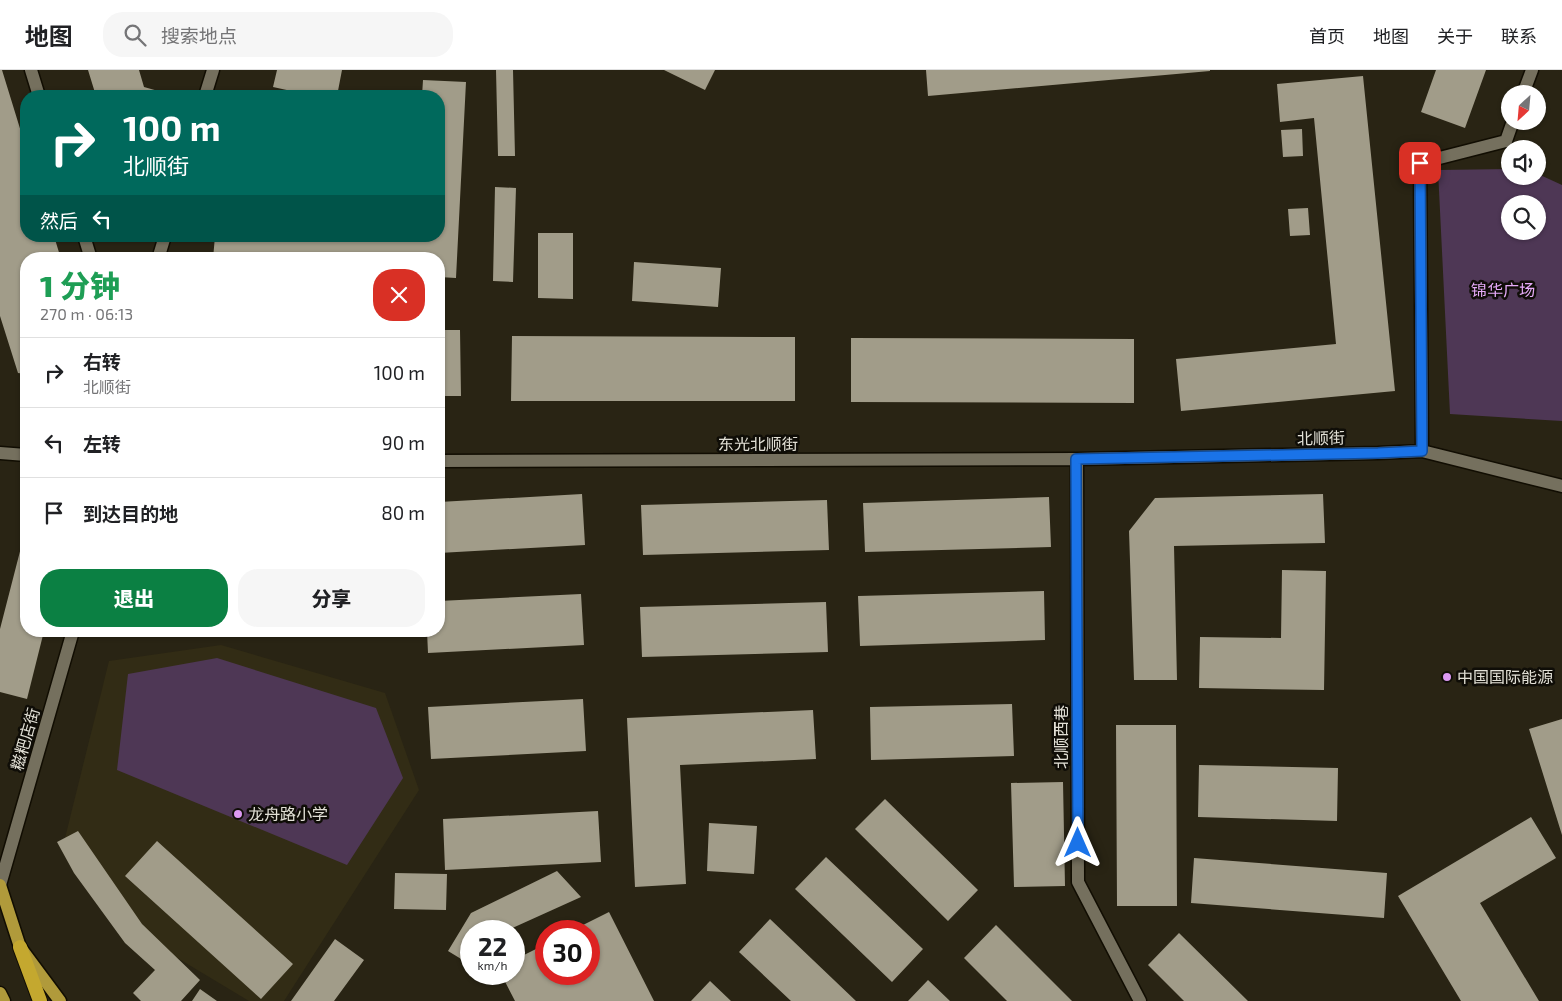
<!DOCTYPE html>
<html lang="zh">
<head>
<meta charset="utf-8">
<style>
	body { margin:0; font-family:"Exo 2","Noto Sans SC",sans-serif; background:#f6f6f6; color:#202124; height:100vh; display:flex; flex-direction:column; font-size:19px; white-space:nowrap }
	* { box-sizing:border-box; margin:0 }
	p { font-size:16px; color:#757577 }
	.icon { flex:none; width:28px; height:28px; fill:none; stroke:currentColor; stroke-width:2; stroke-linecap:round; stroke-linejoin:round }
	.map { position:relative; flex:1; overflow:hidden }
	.sheet { position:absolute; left:20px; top:182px; width:425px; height:385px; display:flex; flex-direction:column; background:#fff; border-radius:20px; box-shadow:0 1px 4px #0004 }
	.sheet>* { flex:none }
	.top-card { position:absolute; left:20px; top:20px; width:425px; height:152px; border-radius:20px; box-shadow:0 1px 4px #0004; background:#00695c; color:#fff; overflow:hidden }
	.needle { width:32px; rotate:206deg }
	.controls { position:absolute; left:1501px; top:15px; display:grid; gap:10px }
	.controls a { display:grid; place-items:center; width:45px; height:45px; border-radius:50%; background:#fff; box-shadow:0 1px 4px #0004; font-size:25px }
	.speed { position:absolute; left:460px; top:850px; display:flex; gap:10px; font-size:25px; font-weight:700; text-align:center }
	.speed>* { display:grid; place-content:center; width:65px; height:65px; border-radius:50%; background:#fff; box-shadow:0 1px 4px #0004; line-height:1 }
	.speed small { font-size:12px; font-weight:400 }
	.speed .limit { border:8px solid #d22; background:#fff; color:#111 }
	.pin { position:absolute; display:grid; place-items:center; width:42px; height:42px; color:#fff; margin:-21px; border-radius:10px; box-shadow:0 2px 8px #0006 }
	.me { position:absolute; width:55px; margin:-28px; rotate:0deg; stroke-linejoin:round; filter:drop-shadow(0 0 4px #0008) }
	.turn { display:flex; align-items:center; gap:18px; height:105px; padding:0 20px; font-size:22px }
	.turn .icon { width:65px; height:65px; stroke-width:2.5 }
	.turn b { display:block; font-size:35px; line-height:42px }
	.then { display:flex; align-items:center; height:48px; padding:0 20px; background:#0003; gap:10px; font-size:19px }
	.round { display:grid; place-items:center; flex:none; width:52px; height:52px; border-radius:20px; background:#f6f6f6 }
	.headline { display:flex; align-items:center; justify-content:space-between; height:85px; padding:0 20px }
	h1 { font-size:30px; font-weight:800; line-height:38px; color:#1e9e55 }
	.action { display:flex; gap:10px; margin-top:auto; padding:10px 20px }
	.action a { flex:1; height:58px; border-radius:20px; background:#0b8043; color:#fff; font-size:20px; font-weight:800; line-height:58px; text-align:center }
	.action a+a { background:#f6f6f6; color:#202124 }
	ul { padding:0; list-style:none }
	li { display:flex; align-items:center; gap:15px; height:70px; padding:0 20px; border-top:1px solid #e0e0e0 }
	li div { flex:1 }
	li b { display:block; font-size:19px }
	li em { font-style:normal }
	header { display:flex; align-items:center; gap:30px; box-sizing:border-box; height:70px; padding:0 25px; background:#fff; border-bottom:1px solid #e0e0e0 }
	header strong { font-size:24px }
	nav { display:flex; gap:28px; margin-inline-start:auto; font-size:18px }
	.search { width:350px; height:45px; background:#f6f6f6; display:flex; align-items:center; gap:12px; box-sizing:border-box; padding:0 18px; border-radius:20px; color:#757577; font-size:19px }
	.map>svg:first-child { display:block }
	.built { fill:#322c15 }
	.green { fill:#4e3755; fill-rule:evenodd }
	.building { fill:#a19c89 }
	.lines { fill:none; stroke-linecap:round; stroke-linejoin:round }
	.minor-casing { stroke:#110d02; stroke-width:15 }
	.primary-casing { stroke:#110d02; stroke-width:15 }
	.trunk-casing { stroke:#110d02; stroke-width:16 }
	.minor { stroke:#75705e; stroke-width:12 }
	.primary { stroke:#b09a3b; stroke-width:12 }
	.trunk { stroke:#c4a82f; stroke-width:14 }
	.route-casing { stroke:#114b97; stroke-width:12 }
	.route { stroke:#1a73e8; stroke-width:9 }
	.poi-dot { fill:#dd99f3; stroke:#0f0d07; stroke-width:2 }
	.labels { text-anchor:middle; stroke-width:5; stroke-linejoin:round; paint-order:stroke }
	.park-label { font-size:16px; fill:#e6abf8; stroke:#0f0d07 }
	.street-label { font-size:16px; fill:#e2e0d6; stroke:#0f0d07 }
	.poi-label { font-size:16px; fill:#e2e0d6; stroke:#0f0d07; text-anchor:start }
</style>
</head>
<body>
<header>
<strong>地图</strong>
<div class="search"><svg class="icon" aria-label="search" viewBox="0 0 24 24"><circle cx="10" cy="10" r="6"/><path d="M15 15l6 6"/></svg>搜索地点</div>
<nav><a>首页</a><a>地图</a><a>关于</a><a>联系</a></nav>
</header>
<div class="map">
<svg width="1562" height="931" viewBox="0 0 1562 931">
	<rect width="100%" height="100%" fill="#292414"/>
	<path class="built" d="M221 575 385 623 419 720 284 931H249L121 854 65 768 109 591Z"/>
	<path class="green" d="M1510 99V106H1538V104L1562 115V351L1450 344 1438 100ZM1510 134H1538V161H1510Z
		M217 588 376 638 403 708 347 795 117 700 128 604Z"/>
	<path class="building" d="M0 0H2L26 78V166H54L61 189H26V304L18 303 0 246Z
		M88 0H139L144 17 176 26H96Z
		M277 0H342L337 26H314L273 17Z
		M496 0H513L515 86H498Z
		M664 0H715L705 20Z
		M926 0H1210V1L928 26Z
		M1436 0H1486L1465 58 1421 42Z
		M1363 6 1395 321 1181 341 1176 289 1336 274 1314 48 1280 52 1277 14Z
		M423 10 466 12 456 208 439 207V189H213L215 166H439V26H422Z
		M1302 59 1303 86 1283 87 1281 60Z
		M495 117 516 118 513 212 493 211Z
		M1308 138 1310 165 1290 166 1288 139Z
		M538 163H573V229L538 228Z
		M634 192 721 198 718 237 632 231Z
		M439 260H460L461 326H439Z
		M512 266 795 267V331H511Z
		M851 268 1134 269V333L851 332Z
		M582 424 585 475 439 483V432Z
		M1323 424 1325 473 1174 476 1177 610H1134L1129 461 1155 428Z
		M1049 427 1051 477 865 482 863 433Z
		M827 430 829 480 643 485 641 435Z
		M26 458V561H44L27 629 0 622V559Z
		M1282 500 1326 501 1324 620 1199 618 1200 567 1281 568Z
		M1044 521 1045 570 860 576 858 526Z
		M581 524 584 575 428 583 427 561H439V531Z
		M826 532 828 582 642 587 640 537Z
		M583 629 586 681 431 689 428 637Z
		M1012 634 1014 686 871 690 870 637Z
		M813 640 816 689 680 695 686 814 635 817 627 648Z
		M1562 649V765L1529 659Z
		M1116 655H1176L1177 836H1117Z
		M1199 695 1338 698 1337 751 1198 747Z
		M1063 712 1065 816 1014 817 1011 713Z
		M885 729 978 820 948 851 855 759Z
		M598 741 601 792 445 800 443 749Z
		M1531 747 1556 788 1480 833 1539 931H1461L1398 826Z
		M709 753 757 756 754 804 707 801Z
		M78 761 142 854 200 910 181 931H141L133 923 155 900 125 873 74 803 57 772Z
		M157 771 293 894 261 929 125 806Z
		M826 787 923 879 892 912 795 819Z
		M1194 788 1387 803 1384 848 1191 833Z
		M557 801 581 827 506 861H471V895L448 881 471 843Z
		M395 803 447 804 446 840 394 839Z
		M609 842 654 931H515L501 904H514V890L546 874V904H589V861H571Z
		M770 849 856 931H791L739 882Z
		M996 855 1072 931H1007L964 888Z
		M1179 863 1248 931H1184L1148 895Z
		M335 869 364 890 334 931H291Z
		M928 910 950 931H908Z
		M710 911 731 931H691Z
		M200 919 217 931H192Z"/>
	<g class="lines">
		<defs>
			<path id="minor" d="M31 0 39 26
				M1523 24 1532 0
				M205 26 213 0
				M84 166 91 189
				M158 189 165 166
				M1422 381 1420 93 1506 71 1513 51
				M0 383 26 385
				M1077 389 1078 812 1140 931
				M439 391 1077 389 1378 383 1422 381 1562 416
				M0 815 73 561"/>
			<path id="primary" d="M0 815 20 877 60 931
				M0 923 4 931"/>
			<path id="trunk" d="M20 877 40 931"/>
		</defs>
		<use href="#minor" class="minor-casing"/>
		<use href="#primary" class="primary-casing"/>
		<use href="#trunk" class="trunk-casing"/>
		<use href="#minor" class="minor"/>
		<use href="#primary" class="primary"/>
		<use href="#trunk" class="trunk"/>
	</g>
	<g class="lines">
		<defs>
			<path id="route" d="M1078 773 1076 389 1378 383 1422 381 1420 93"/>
		</defs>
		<use href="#route" class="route-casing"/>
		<use href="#route" class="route"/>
	</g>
	<g class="poi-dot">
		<circle cx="1447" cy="607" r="5"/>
		<circle cx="238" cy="744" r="5"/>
	</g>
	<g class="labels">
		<g class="park-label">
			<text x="1503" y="226">锦华广场</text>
		</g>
		<g class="street-label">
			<text transform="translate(1321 368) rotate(-1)" y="6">北顺街</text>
			<text x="758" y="380">东光北顺街</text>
			<text transform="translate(1061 667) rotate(-90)" y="6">北顺西巷</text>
			<text transform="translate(25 669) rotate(-74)" y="6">糍粑店街</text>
		</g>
		<g class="poi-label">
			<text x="1457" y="613">中国国际能源</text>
			<text x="248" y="750">龙舟路小学</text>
		</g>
	</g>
</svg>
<div class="controls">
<a><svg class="needle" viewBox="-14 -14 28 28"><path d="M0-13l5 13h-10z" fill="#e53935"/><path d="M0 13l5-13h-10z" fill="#757577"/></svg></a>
<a><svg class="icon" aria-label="sound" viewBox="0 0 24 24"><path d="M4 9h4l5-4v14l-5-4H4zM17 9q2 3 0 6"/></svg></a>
<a><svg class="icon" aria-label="search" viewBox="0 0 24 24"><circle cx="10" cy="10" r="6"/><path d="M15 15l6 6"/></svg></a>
</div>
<div class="speed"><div>22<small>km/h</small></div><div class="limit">30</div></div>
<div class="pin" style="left:1420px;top:93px;background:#d93025"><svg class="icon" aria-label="arrive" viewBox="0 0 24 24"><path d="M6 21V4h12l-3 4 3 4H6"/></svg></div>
<svg class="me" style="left:1078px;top:773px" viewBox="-20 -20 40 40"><path d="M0-17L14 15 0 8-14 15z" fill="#1a73e8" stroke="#fff" stroke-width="4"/></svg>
<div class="top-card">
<div class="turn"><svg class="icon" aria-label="right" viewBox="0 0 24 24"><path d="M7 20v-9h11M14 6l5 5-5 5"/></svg><div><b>100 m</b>北顺街</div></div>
<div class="then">然后<svg class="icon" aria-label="left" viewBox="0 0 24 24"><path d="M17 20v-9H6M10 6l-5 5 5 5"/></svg></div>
</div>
<section class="sheet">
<div class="headline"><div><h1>1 分钟</h1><p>270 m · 06:13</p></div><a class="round" style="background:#d93025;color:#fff"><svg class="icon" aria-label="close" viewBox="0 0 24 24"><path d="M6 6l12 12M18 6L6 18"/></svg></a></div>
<ul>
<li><svg class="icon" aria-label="right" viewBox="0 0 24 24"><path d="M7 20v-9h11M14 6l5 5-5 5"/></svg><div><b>右转</b><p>北顺街</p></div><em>100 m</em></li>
<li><svg class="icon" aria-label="left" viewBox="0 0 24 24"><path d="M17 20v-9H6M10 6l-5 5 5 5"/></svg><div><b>左转</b></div><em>90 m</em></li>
<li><svg class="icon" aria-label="arrive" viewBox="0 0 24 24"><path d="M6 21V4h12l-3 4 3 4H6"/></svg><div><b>到达目的地</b></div><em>80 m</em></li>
</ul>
<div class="action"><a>退出</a><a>分享</a></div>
</section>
</div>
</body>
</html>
